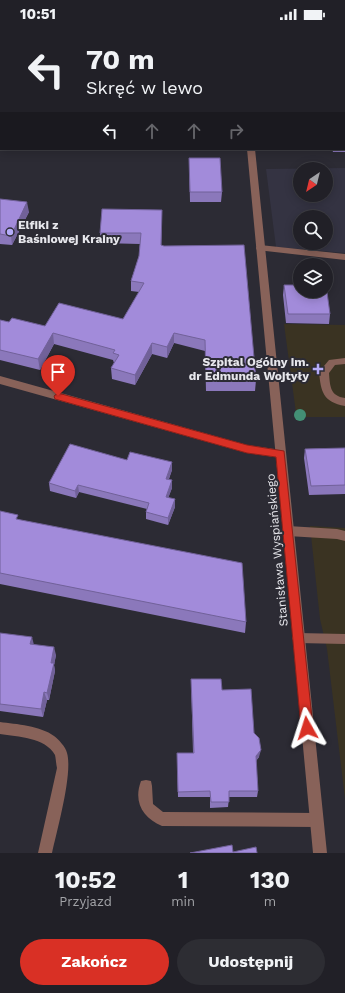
<!DOCTYPE html>
<html lang="pl">
<head>
<meta charset="utf-8">
<style>
	body { margin:0; font-family:"Work Sans",sans-serif; background:#2d2d33; color:#f1f3f6; height:100vh; display:flex; flex-direction:column; font-size:15px; white-space:nowrap }
	* { box-sizing:border-box; margin:0 }
	p { font-size:13px; color:#a2a3a7 }
	.icon { flex:none; width:22px; height:22px; fill:none; stroke:currentColor; stroke-width:2; stroke-linecap:round; stroke-linejoin:round }
	.map { position:relative; height:825px; overflow:hidden }
	.details { display:flex; flex-direction:column; background:#212027; flex:1 }
	.details>* { flex:none }
	.hud { position:absolute; left:0px; top:0px; width:345px; height:122px; box-shadow:0 2px 10px #0003,0 0 0 1px #3e3e44; background:#212027; color:#f1f3f6; overflow:hidden }
	.needle { width:26px; rotate:215deg }
	.tools { position:absolute; left:293px; top:134px; display:grid; gap:8px }
	.tools a { display:grid; place-items:center; width:40px; height:40px; border-radius:50%; background:#212027; box-shadow:0 2px 10px #0003,0 0 0 1px #3e3e44; font-size:20px }
	.pin { position:absolute; display:grid; place-items:center; width:34px; height:34px; color:#fff; margin:-41px -17px; border-radius:50% 50% 50% 0; rotate:-45deg; box-shadow:0 0 4px #0007 }
	.pin .icon { rotate:45deg }
	.me { position:absolute; width:44px; margin:-22px; rotate:354deg; stroke-linejoin:round; filter:drop-shadow(0 0 3px #0008) }
	.turn { display:flex; align-items:center; gap:14px; height:84px; padding:0 20px; font-size:18px }
	.turn .icon { width:52px; height:52px; stroke-width:2.5 }
	.turn b { display:block; font-size:28px; line-height:34px }
	.lanes { display:flex; align-items:center; height:38px; padding:0 20px; background:#0003; justify-content:center; gap:20px; direction:ltr }
	.lanes .off { opacity:.35 }
	.eta { display:flex; justify-content:space-evenly; align-items:center; height:68px; text-align:center }
	.eta b { font-size:24px; font-weight:700; line-height:28px }
	.cta { display:flex; gap:8px; margin-top:auto; padding:8px 20px }
	.cta a { flex:1; height:46px; border-radius:24px; background:#d93025; color:#fff; font-size:16px; font-weight:700; line-height:46px; text-align:center }
	.cta a+a { background:#2d2d33; color:#f1f3f6 }
	.status { display:flex; justify-content:space-between; align-items:center; height:28px; padding:0 20px; background:#212027; direction:ltr }
	.status svg { height:11px; fill:currentColor }
	.map>svg:first-child { display:block }
	.built { fill:#343342; fill-rule:evenodd }
	.medical { fill:#3a3322 }
	.lines { fill:none; stroke-linecap:round; stroke-linejoin:round }
	.service { fill:#886259; fill-rule:evenodd }
	.minor { fill:#886259; fill-rule:evenodd }
	.tertiary { fill:#886259; fill-rule:evenodd }
	.tree { fill:#438f75 }
	.wall { fill:#8b78bb }
	.shaded-wall { fill:#716199 }
	.building { fill:#a28bda; stroke:#716199 }
	.route { fill:#d93025; stroke:#8d1f18 }
	.poi-dot { fill:#b5acf9; stroke:#2c2b34; stroke-width:1.5 }
	.labels { text-anchor:middle; stroke-width:4; stroke-linejoin:round; paint-order:stroke }
	.poi-label { font-size:12px; font-weight:bold; fill:#e7e7ec; stroke:#2c2b34; text-anchor:start }
	.street-label { font-size:12px; fill:#e7e7ec; stroke:#2c2b34 }
</style>
</head>
<body>
<div class="status"><b>10:51</b><svg viewBox="0 0 49 12"><path d="M0 12V9h3v3zM5 12V6h3v6zM10 12V3h3v9zM15 12V0h3v12zM26 1h20v11H26zM47 4h2v5h-2z"/></svg></div>
<div class="map">
<svg width="345" height="825" viewBox="0 0 345 825">
	<rect width="100%" height="100%" fill="#2c2b34"/>
	<path class="built" d="M345 140V225L276 219 266 141ZM300 141H326V167H300ZM300 189H326V215H300Z"/>
	<path class="medical" d="M284 296 345 297V389H304L303 385H296Z
		M310 498 345 500V771L327 621 320 591Z"/>
	<g class="lines">
		<path class="service" d="M344 80H345V84H344Z
			M260 217 345 226V232L257 222 256 220 257 218Z
			M345 330V336L335 337 329 345C330 358 330 368 345 370V378C323 374 321 364 319 344L329 332Z
			M288 498 337 501 345 503V513L337 511 288 508 284 506 283 503 284 500Z
			M298 605 345 606V616L298 615 294 614 292 610 294 606Z
			M0 694C16 696 41 698 54 708 58 711 66 719 67 725 73 745 57 802 52 825H38L57 740C56 736 56 731 55 727 45 709 18 709 0 706Z
			M146 752 151 753 152 758 153 776 163 784 316 785 321 787 323 792 321 797 316 799 162 798C143 790 133 774 141 753Z"/>
		<path class="minor" d="M31 0H38L31 1Z
			M0 60H1L0 65Z
			M0 348 247 417 281 422 285 423 286 426 285 429 281 430 247 425 0 356Z"/>
		<path class="tertiary" d="M237 0H243V1H237Z
			M247 121H255L327 825H313Z"/>
	</g>
	<circle class="tree" cx="300" cy="387" r="6"/>
	<path class="wall" d="M344 93H345V124H333L332 121H344Z
		M101 121H137L136 123 101 122Z
		M189 130 222 164 221 174H190Z
		M0 171 29 184 12 217 0 216Z
		M162 182 161 217 256 352 255 363H206L205 323 174 315 167 330 152 326 135 357 112 351 111 340 114 335 113 332 54 316 40 342 0 332V292L9 294 45 298 123 291 139 264 131 263V253L139 228 140 216 101 215 100 205Z
		M284 257 330 286 329 296 286 295 283 267Z
		M345 420V466L309 467 304 430 305 421Z
		M127 432 172 442 169 451 172 460 168 470 175 471V479L168 497 146 491V484L147 481 79 464 76 470 50 463 49 455Z
		M0 483 246 594 245 605 0 556Z
		M0 607 34 617 56 627 54 637 55 643 49 672H47L43 689 0 683Z
		M191 651 222 662 254 705 259 729 256 733 258 763 257 769H229L228 779 210 780V769H178L177 725H193Z"/>
	<path class="shaded-wall" d="M92 0H98L97 1H91Z
		M27 174 29 184 12 217 11 208Z
		M162 182V192L161 227V217Z
		M53 305 54 316 40 342 38 331Z
		M174 305V315L167 330V319Z
		M152 315V326L135 357V347Z
		M172 434V442L166 458V451Z
		M172 452V460L166 476V469Z
		M78 457 79 464 76 470 75 463Z
		M175 471V479L168 497V490Z
		M32 609 34 617 30 616Z
		M54 619 56 627 54 637 55 643 49 672 47 665 51 635Z
		M44 664 47 672 43 689 41 681Z
		M261 722 259 729 254 735 256 728Z"/>
	<path class="building" d="M41 0H92L91 1H40Z
		M198 0H226V1H198Z
		M344 93H345V114H344Z
		M189 130H220L222 164H190Z
		M0 171 27 174 11 208 0 206Z
		M102 181 162 182 161 217 164 218 244 217 256 352H206L205 312 174 305 167 319 152 315 135 347 111 340 119 327 113 325 115 322 53 305 38 331 0 322V292L9 294 12 290 45 298 59 275 123 291 144 255 131 253 139 228 141 205H100Z
		M284 257H300V263H326V257L330 286H288Z
		M70 416 127 432 130 424 172 434 166 451 172 452 166 469 175 471 168 490 146 484 149 475 78 457 75 463 49 455Z
		M345 420V457L311 458 305 421Z
		M0 483 18 487 16 491 242 535 246 594 0 545Z
		M0 605 32 609 30 616 54 619 51 635H54L47 665 44 664 41 681 0 676Z
		M191 651H221L222 662 251 661 254 705 259 710 261 722 256 728 258 763H229V774H211L210 763 178 764 177 725H194Z
		M232 817 233 824 256 819 257 825H190Z"/>
	<path class="route" d="M58 365 247 417 284 423 313 700 311 704 307 706 303 704 301 700 276 429 247 425 55 371 54 368Z"/>
	<g class="poi-dot">
		<circle cx="10" cy="204" r="4"/>
		<path d="M316 335h4v4h4v4h-4v4h-4v-4h-4v-4h4z"/>
	</g>
	<g class="labels">
		<g class="poi-label">
			<text x="18" y="201">Elfiki z<tspan x="18" dy="14">Baśniowej Krainy</tspan></text>
			<text x="309" y="338" text-anchor="end">Szpital Ogólny im.<tspan x="309" dy="14">dr Edmunda Wojtyły</tspan></text>
		</g>
		<g class="street-label">
			<text transform="translate(277 522) rotate(-95)" y="4">Stanisława Wyspiańskiego</text>
		</g>
	</g>
</svg>
<div class="tools">
<a><svg class="needle" viewBox="-14 -14 28 28"><path d="M0-13l5 13h-10z" fill="#e53935"/><path d="M0 13l5-13h-10z" fill="#a2a3a7"/></svg></a>
<a><svg class="icon" aria-label="search" viewBox="0 0 24 24"><circle cx="10" cy="10" r="6"/><path d="M15 15l6 6"/></svg></a>
<a><svg class="icon" aria-label="layers" viewBox="0 0 24 24"><path d="M12 4l9 5-9 5-9-5zM3 14l9 5 9-5"/></svg></a>
</div>
<div class="pin" style="left:58px;top:368px;background:#d93025"><svg class="icon" aria-label="arrive" viewBox="0 0 24 24"><path d="M6 21V4h12l-3 4 3 4H6"/></svg></div>
<svg class="me" style="left:307px;top:700px" viewBox="-20 -20 40 40"><path d="M0-17L14 15 0 8-14 15z" fill="#d93025" stroke="#fff" stroke-width="4"/></svg>
<div class="hud">
<div class="turn"><svg class="icon" aria-label="left" viewBox="0 0 24 24"><path d="M17 20v-9H6M10 6l-5 5 5 5"/></svg><div><b>70 m</b>Skręć w lewo</div></div>
<div class="lanes"><svg class="icon" aria-label="left" viewBox="0 0 24 24"><path d="M17 20v-9H6M10 6l-5 5 5 5"/></svg><svg class="icon off" aria-label="ahead" viewBox="0 0 24 24"><path d="M12 20V5M6 11l6-6 6 6"/></svg><svg class="icon off" aria-label="ahead" viewBox="0 0 24 24"><path d="M12 20V5M6 11l6-6 6 6"/></svg><svg class="icon off" aria-label="right" viewBox="0 0 24 24"><path d="M7 20v-9h11M14 6l5 5-5 5"/></svg></div>
</div>
</div>
<section class="details">
<div class="eta">
<div><b>10:52</b><p>Przyjazd</p></div>
<div><b>1</b><p>min</p></div>
<div><b>130</b><p>m</p></div>
</div>
<div class="cta"><a>Zakończ</a><a>Udostępnij</a></div>
</section>
</body>
</html>
